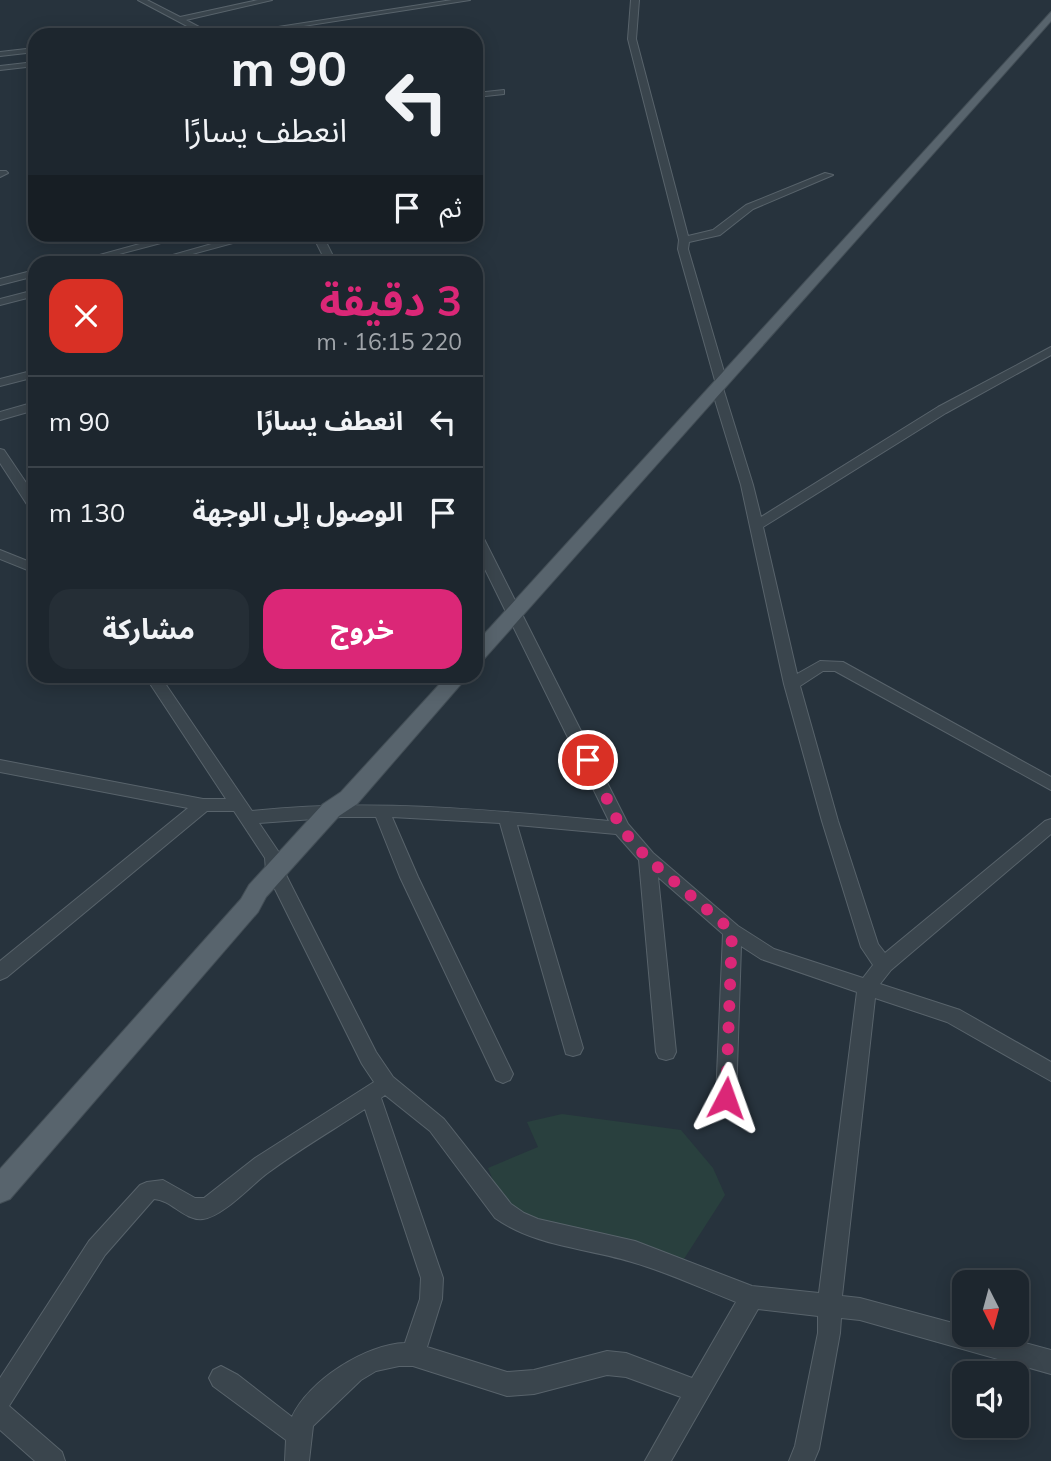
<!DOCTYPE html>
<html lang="ar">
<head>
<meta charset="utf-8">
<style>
	body { margin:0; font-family:Mulish,"Noto Sans Arabic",sans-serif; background:#252e36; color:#f1f3f6; direction:rtl; height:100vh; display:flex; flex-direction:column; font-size:26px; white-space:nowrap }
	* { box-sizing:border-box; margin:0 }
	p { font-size:23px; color:#a0a5aa }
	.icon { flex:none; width:38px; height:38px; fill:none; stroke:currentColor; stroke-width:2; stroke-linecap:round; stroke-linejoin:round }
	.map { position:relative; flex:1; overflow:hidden; direction:ltr }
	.panel { position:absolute; left:28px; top:256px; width:455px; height:427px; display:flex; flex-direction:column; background:#1d262e; border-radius:21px; box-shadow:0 4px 18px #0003,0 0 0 2px #3b434a; direction:rtl }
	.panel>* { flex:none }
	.top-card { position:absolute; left:28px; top:28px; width:455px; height:214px; border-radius:21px; box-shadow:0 4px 18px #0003,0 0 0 2px #3b434a; direction:rtl; background:#1d262e; color:#f1f3f6; overflow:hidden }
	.needle { width:46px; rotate:174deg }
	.tools { position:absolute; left:952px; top:1270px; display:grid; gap:14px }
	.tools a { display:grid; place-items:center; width:77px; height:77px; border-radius:14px; background:#1d262e; box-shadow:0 4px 18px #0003,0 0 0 2px #3b434a; font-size:35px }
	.pin { position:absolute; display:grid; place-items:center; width:60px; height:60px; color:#fff; margin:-30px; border:4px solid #fff; border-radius:50%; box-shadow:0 2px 7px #0007 }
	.me { position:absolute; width:77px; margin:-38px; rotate:4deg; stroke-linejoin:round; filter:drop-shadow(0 0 5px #0008) }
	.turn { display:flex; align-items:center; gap:24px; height:147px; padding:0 21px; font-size:32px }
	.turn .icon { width:91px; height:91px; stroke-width:2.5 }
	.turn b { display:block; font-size:49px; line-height:60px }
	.then { display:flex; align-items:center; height:66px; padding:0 21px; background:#0003; gap:14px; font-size:26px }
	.round { display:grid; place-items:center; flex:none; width:74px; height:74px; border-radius:21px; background:#252e36 }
	.overview { display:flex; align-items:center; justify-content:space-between; height:119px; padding:0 21px }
	h1 { font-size:42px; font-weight:700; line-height:52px; color:#db2777 }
	.cta { display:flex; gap:14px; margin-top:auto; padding:14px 21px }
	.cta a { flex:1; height:80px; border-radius:21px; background:#db2777; color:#fff; font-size:28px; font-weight:700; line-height:80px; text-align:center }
	.cta a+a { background:#252e36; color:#f1f3f6 }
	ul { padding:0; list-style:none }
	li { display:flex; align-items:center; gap:21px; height:91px; padding:0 21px; border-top:2px solid #3b434a }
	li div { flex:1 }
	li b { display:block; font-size:26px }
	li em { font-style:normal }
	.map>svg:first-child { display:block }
	.green { fill:#29403e }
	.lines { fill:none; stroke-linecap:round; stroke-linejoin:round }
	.minor-casing { stroke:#58636b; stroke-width:2 }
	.major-casing { stroke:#434e56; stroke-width:2 }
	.minor { fill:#3a454d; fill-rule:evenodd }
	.major { fill:#58646d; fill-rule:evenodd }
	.route { stroke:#db2777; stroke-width:12; stroke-dasharray:0 21.6 }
</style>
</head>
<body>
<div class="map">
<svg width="1051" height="1461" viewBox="0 0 1051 1461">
	<rect width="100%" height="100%" fill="#27333d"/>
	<path class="green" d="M562 1114 681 1130 713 1168 725 1195 682 1262 537 1223 502 1202 488 1168 538 1147 527 1122Z"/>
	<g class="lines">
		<defs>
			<path id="minor" d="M138 0H147L180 17 258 0H272L186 20 214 35H204Z
				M452 0H470L246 35H227Z
				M631 0H639L636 39 688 236 713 230 746 205 825 173 833 175 753 209 720 235 689 242 688 249 727 382 722 385 753 485 761 517 938 407 1051 347V355L946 413 763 527 797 674 820 661 843 662 1051 777V790L835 671H823L800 686 838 821 878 944 885 953 1045 821 1051 819V834L891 970 880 984 960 1010 1051 1062V1081L947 1022 875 998 842 1296 860 1298 964 1326V1335H996L1051 1350V1374L860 1320 841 1318 840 1333 819 1449 814 1461H789L795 1446 818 1333V1316L758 1309 671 1461H645L681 1397 626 1377 607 1375 534 1394 507 1396 413 1366H399L376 1371 361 1380 313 1426 309 1461H285L286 1440 213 1386 209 1378 213 1370 221 1366 238 1375 292 1417C308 1381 366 1344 405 1343L420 1299 421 1278 365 1109C333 1130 300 1149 269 1172 252 1184 224 1216 203 1219 184 1221 172 1200 154 1199L105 1255 9 1406 62 1452 65 1461H35L0 1430V1378L89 1241 140 1185 147 1182 163 1180 195 1198H204L255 1158 374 1082 362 1064 266 871 265 858 234 811H207L7 977 0 980V961L188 808 0 772V760L203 799H226L145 676H160L252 811C371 798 489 810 609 821L476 551V533L483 537 628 824 653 853 738 926 774 949 863 978 873 965 861 947 822 821 784 684 741 485 711 387 716 384 678 249 679 240 628 39ZM341 817H376L400 877 496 1080 503 1083 510 1080 513 1074 418 877 392 817 500 823 566 1054 573 1056 580 1054 583 1048 517 825 616 834 639 860 656 1052 659 1058 666 1060 673 1058 676 1052 658 877 723 934 716 1099 719 1105 726 1108 733 1105 736 1099 741 946 761 959 857 992 819 1293 752 1286 635 1241 538 1219 524 1213 511 1204 444 1119 393 1077 376 1052 284 871 282 857 259 823ZM385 1095 430 1131 495 1218C536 1247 588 1248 635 1263 669 1273 703 1289 736 1302L692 1378 626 1353 607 1351 534 1370 507 1372 427 1347 442 1299 443 1278 381 1098Z
				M35 48V52L0 56V52Z
				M35 62V66L0 70V66Z
				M504 90V94L476 97V93Z
				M0 171H6L8 173 0 177Z
				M176 234H195L89 262H74Z
				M247 234H266L163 262H148Z
				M312 234H322L336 262H326Z
				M35 270V276L0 285V279Z
				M35 290V296L0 305V299Z
				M35 370V377L0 386V379Z
				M35 402V410L0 420V412Z
				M0 449 4 450 35 496V510L30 509 0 463Z
				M0 550 35 564V573L0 559Z"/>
			<path id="major" d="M1051 12V21L483 660 476 661V643Z
				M447 676H468L357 804 339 816 266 897 258 912 10 1199 0 1203V1169L241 899 249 885 323 804 341 792Z"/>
		</defs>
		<use href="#minor" class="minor-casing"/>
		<use href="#major" class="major-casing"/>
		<use href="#minor" class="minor"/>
		<use href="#major" class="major"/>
	</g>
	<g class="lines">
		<path class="route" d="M588 760 621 828 647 858 732 931 726 1098"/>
	</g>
</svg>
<div class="tools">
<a><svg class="needle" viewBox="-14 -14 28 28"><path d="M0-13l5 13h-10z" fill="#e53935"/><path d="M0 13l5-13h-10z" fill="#a0a5aa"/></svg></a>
<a><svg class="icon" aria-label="sound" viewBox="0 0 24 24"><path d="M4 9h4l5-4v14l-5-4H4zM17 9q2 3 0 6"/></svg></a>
</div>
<div class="pin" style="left:588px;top:760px;background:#d93025"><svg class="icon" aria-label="arrive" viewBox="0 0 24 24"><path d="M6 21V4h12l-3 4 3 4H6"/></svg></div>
<svg class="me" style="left:726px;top:1098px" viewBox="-20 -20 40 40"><path d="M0-17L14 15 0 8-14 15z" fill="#db2777" stroke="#fff" stroke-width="4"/></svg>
<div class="top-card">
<div class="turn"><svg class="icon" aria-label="left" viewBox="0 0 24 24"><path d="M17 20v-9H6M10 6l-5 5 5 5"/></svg><div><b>90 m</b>انعطف يسارًا</div></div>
<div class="then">ثم<svg class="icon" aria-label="arrive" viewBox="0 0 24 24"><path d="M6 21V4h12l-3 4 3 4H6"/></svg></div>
</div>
<section class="panel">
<div class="overview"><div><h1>3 دقيقة</h1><p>220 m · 16:15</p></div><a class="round" style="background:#d93025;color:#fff"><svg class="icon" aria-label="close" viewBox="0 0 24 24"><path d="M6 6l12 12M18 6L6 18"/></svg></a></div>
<ul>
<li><svg class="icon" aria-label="left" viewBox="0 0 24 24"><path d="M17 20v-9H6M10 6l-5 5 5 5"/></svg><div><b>انعطف يسارًا</b></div><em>90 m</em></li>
<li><svg class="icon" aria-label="arrive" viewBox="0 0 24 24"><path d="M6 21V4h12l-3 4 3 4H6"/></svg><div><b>الوصول إلى الوجهة</b></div><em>130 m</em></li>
</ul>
<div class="cta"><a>خروج</a><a>مشاركة</a></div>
</section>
</div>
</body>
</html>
